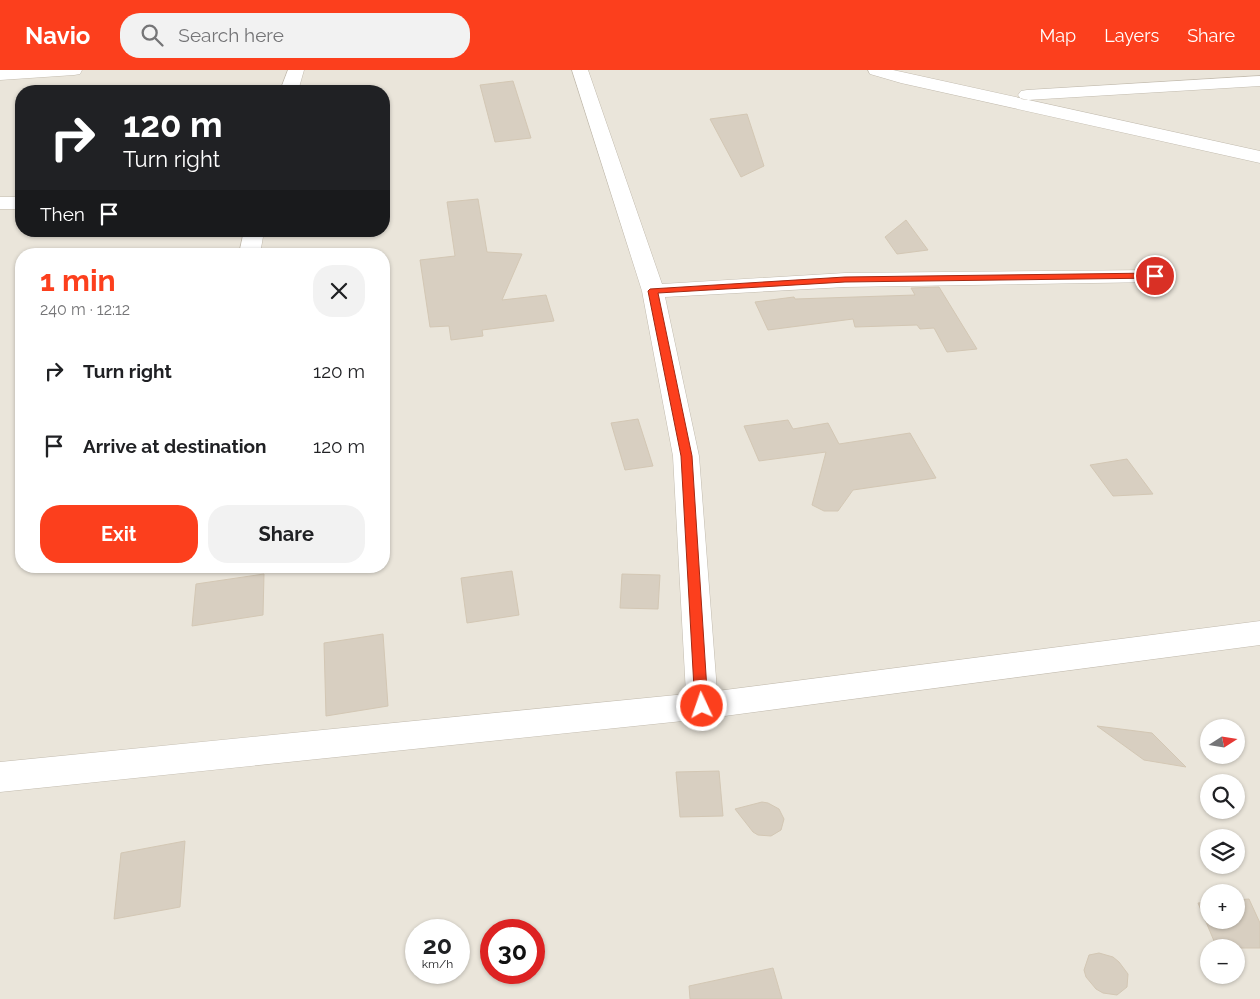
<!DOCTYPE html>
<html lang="en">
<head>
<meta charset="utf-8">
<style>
	body { margin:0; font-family:Raleway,sans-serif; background:#f2f2f2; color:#202124; height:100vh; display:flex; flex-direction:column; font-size:19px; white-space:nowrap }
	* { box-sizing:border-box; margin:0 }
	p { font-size:16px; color:#757577 }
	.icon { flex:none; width:28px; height:28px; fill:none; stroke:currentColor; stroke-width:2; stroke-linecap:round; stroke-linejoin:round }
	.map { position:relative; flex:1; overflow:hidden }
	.drawer { position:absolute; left:15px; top:178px; width:375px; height:325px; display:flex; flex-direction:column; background:#fff; border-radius:20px; box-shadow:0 1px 4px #0004 }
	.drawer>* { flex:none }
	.guide { position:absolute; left:15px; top:15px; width:375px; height:152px; border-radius:20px; box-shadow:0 1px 4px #0004; background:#202124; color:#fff; overflow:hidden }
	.needle { width:32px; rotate:78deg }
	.controls { position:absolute; left:1200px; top:649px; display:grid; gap:10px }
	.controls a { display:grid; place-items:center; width:45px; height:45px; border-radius:50%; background:#fff; box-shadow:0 1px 4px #0004; font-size:25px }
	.speed { position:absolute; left:405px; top:849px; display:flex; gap:10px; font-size:25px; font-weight:700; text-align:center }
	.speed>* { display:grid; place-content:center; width:65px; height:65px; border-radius:50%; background:#fff; box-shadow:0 1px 4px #0004; line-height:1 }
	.speed small { font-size:12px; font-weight:400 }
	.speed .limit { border:8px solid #d22; background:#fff; color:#111 }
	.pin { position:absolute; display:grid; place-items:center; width:42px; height:42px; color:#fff; margin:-21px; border:2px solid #fff; border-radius:50%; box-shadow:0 1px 5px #0007 }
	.me { position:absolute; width:55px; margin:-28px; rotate:357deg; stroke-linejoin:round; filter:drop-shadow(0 0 4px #0008) }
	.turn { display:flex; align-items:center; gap:18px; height:105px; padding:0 25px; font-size:22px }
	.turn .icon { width:65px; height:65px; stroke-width:2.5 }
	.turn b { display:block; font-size:35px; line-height:42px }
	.then { display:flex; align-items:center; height:48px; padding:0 25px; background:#0003; gap:10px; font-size:19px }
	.round { display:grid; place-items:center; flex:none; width:52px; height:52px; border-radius:20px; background:#f2f2f2 }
	.overview { display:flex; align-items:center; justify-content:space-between; height:85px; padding:0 25px }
	h1 { font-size:30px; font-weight:700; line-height:38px; color:#fc3f1d }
	.primary-button { display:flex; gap:10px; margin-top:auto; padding:10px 25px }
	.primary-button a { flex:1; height:58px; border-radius:20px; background:#fc3f1d; color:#fff; font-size:20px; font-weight:700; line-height:58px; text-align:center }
	.primary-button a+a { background:#f2f2f2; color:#202124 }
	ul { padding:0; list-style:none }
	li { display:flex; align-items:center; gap:15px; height:75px; padding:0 25px }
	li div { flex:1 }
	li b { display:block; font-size:19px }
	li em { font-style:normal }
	header { display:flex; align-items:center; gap:30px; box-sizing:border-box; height:70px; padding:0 25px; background:#fc3f1d; color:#fff }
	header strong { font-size:24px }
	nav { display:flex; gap:28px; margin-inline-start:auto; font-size:18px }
	.search { width:350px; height:45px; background:#f2f2f2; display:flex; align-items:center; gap:12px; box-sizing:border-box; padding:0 18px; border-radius:20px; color:#757577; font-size:19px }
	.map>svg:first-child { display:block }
	.residential { fill:#eae5da; fill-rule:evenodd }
	.building { fill:#d8cfc1; stroke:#d3c7b4 }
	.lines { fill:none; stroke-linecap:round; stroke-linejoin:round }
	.minor-casing { stroke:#c2bbae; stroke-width:1 }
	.minor { fill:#fff; fill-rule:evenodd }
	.route { fill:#fc3f1d; stroke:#a42913 }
</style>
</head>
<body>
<header>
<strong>Navio</strong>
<div class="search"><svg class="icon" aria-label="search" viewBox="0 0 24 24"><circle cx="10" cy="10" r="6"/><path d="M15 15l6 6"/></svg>Search here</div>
<nav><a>Map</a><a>Layers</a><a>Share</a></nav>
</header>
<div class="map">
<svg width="1260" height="929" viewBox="0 0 1260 929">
	<rect width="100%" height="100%" fill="#f6f3ec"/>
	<path class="residential" d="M0 0H1260V929H0ZM21 21H384V161H21ZM21 184H384V496H21ZM1209 658H1236V685H1209ZM1209 712H1236V740H1209ZM1209 768H1236V795H1209ZM1209 822H1236V850H1209ZM416 860H459V902H416ZM491 860H534V902H491ZM1209 878H1236V905H1209Z"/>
	<path class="building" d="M513 11 531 68 495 72 480 15Z
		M747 44 764 96 741 107 710 49Z
		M478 129 487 182 522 184 502 230 546 225 554 251 482 260 483 266 451 270 449 256 430 257 420 190 455 186 447 132Z
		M906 150 928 180 897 184 885 167Z
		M939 217 977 279 947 282 934 258 920 259 917 255 855 257 853 249 768 260 755 232 794 227 795 229 915 225 911 218Z
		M638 349 653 396 625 400 611 353Z
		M788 350 793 359 828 353 839 374 910 363 936 408 853 420 838 441H824L812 435 826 382 759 391 744 356Z
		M1127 389 1153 424 1113 426 1090 395Z
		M512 501 519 545 467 553 461 508Z
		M264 504 263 545 192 556 196 514Z
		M622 504 660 505 658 539 620 538Z
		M383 564 388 636 326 646 324 573Z
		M1097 656 1152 663 1186 697 1144 690Z
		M719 701 723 746 680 747 676 702Z
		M762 732 768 733 779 739 784 749 781 760 771 766 758 765 753 762 735 739Z
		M185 771 180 837 114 849 121 783Z
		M1249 829 1260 853V878H1217L1198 833 1209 832V850H1236V830Z
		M1099 883 1113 887 1119 892 1128 904 1127 917 1117 925 1103 923 1096 919 1086 907 1084 900 1089 885Z
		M773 898 782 929H690L689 916Z"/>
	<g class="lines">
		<defs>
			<path id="minor" d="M0 0H82L80 4 74 5 0 10Z
				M288 0H304L298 21H280Z
				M572 0H588L662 214 845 203 1155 200 1163 201 1166 206 1163 211 1155 212 845 217 665 227 699 386 717 621 1260 551V575L702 649 0 722V692L686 624 673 386 642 221Z
				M868 0H893L1260 81V93L901 13 870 4Z
				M1260 6V16L1027 30 1021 29 1018 25 1021 21 1027 20Z
				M0 127H21V139H0Z
				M244 161H264L260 184H239Z"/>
		</defs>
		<use href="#minor" class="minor-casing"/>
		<use href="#minor" class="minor"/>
	</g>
	<path class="route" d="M1155 203 1159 204V208L845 212 658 223 692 386 708 636 706 640 702 641 697 640 695 636 681 386 648 221 650 219 845 207Z"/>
</svg>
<div class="controls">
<a><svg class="needle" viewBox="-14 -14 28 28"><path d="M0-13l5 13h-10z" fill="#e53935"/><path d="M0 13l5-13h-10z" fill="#757577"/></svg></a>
<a><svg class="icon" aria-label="search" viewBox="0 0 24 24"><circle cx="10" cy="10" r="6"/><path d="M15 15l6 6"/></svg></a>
<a><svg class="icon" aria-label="layers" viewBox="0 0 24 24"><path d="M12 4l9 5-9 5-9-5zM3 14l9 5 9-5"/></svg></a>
<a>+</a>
<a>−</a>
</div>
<div class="speed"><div>20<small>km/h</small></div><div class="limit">30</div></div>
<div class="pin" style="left:1155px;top:206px;background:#d93025"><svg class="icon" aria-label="arrive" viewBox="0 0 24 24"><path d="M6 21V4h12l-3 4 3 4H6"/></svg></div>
<svg class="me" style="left:702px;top:636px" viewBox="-20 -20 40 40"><circle r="17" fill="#fc3f1d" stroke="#fff" stroke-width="3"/><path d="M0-11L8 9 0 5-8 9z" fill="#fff"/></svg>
<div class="guide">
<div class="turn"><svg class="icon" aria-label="right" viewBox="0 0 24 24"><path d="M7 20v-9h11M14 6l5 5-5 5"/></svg><div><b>120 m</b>Turn right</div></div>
<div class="then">Then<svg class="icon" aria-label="arrive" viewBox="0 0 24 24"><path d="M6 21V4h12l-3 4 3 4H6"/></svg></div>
</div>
<section class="drawer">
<div class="overview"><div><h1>1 min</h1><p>240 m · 12:12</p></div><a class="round"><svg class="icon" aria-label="close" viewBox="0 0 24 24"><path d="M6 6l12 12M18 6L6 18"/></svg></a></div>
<ul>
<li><svg class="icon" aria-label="right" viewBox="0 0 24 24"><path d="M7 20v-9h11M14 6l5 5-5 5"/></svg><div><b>Turn right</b></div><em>120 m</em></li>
<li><svg class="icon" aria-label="arrive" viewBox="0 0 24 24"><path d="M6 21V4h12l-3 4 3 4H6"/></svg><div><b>Arrive at destination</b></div><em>120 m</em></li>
</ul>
<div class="primary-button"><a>Exit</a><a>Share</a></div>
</section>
</div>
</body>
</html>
